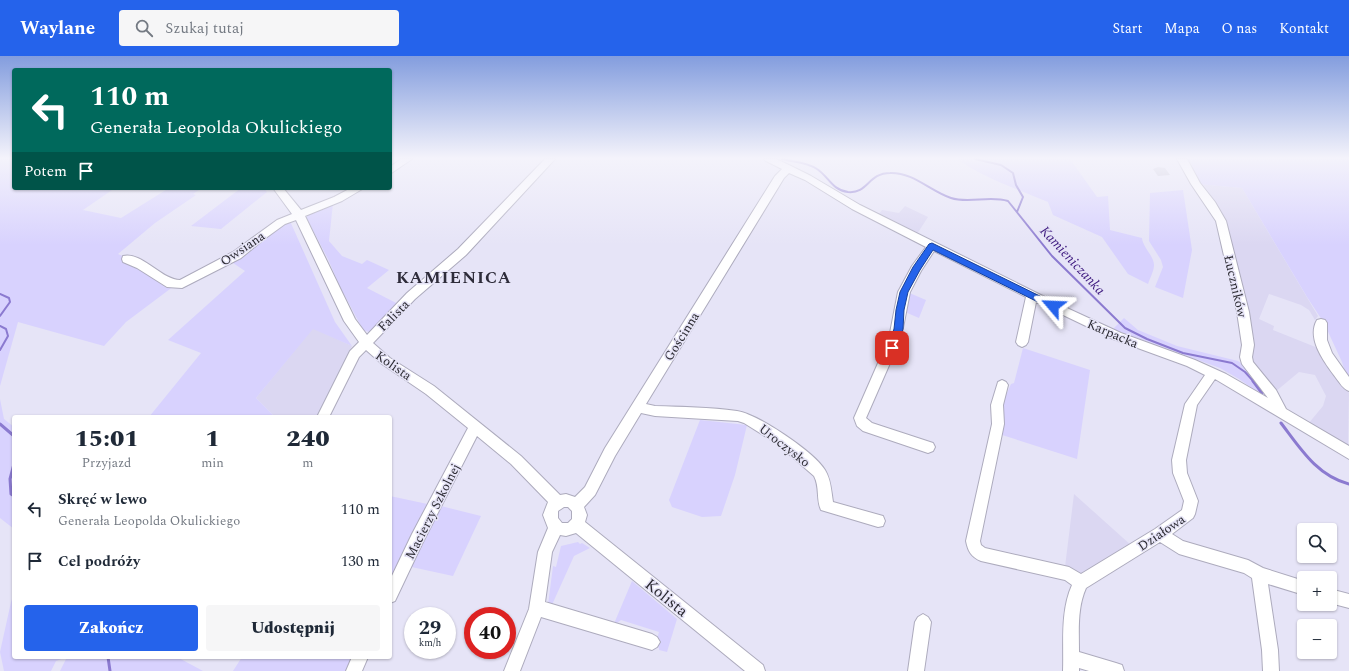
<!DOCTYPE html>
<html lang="pl">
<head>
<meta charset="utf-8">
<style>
	body { margin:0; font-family:Spectral,serif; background:#f6f6f7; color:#1f2937; height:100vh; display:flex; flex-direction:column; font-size:15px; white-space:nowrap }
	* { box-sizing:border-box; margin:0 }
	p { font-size:13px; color:#747a83 }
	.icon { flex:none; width:22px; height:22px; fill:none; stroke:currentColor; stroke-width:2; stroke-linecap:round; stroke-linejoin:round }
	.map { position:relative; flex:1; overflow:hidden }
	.panel { position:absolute; left:12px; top:359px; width:380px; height:244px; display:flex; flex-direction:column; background:#fff; border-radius:4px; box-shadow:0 1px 3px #0004 }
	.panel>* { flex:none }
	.banner { position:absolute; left:12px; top:12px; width:380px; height:122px; border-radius:4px; box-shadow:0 1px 3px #0004; background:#00695c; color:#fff; overflow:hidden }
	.controls { position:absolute; left:1297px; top:467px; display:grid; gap:8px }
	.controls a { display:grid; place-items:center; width:40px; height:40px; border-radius:4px; background:#fff; box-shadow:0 1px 3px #0004; font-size:20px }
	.speed { position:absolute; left:404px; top:551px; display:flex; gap:8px; font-size:20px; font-weight:700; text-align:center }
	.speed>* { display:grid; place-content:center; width:52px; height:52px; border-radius:50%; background:#fff; box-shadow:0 1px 3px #0004; line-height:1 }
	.speed small { font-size:10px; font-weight:400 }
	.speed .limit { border:6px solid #d22; background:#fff; color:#111 }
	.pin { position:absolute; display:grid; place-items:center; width:34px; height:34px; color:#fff; margin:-17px; border-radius:8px; box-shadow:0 2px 6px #0006 }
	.me { position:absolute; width:44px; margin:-22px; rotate:296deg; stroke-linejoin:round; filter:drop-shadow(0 0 3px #0008) }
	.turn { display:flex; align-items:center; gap:14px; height:84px; padding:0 12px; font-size:18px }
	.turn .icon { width:52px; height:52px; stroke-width:2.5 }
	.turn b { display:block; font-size:28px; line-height:34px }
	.then { display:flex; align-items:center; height:38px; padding:0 12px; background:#0003; gap:8px; font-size:15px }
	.eta { display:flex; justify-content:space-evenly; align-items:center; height:68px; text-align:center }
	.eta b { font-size:24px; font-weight:800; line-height:28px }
	.action { display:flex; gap:8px; margin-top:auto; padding:8px 12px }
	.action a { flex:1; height:46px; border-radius:4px; background:#2563eb; color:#fff; font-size:16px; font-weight:800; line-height:46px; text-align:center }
	.action a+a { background:#f6f6f7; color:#1f2937 }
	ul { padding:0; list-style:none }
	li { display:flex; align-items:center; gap:12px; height:52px; padding:0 12px }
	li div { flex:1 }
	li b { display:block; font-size:15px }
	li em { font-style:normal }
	header { display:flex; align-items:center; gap:24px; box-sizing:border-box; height:56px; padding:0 20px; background:#2563eb; color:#fff }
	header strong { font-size:19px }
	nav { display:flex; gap:22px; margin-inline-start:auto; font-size:14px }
	.search { width:280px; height:36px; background:#f6f6f7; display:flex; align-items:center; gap:10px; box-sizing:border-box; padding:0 14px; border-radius:4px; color:#747a83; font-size:15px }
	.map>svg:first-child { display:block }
	.built { fill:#dbd7f2 }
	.green { fill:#d8d2fe }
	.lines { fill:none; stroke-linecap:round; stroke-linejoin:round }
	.stream-far1 { stroke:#8b7ad0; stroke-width:2 }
	.stream { stroke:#8b7ad0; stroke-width:3 }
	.building { fill:#c1bed1 }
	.minor-casing { stroke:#adabbd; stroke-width:2 }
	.minor { fill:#fff; fill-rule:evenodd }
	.route { fill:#2563eb; stroke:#184099 }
	.labels { text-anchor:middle; stroke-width:3; stroke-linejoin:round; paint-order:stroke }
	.street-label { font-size:13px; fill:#2a2930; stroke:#e6e4f7 }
	.water-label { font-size:14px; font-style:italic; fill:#3c187e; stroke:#e6e4f7 }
	.near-street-label { font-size:16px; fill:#2a2930; stroke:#e6e4f7 }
	.district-label { font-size:17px; font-weight:bold; letter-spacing:1px; fill:#2e2c3a; stroke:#e6e4f7 }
</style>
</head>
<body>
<header>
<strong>Waylane</strong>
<div class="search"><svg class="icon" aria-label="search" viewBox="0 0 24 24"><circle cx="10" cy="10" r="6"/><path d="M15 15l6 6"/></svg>Szukaj tutaj</div>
<nav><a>Start</a><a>Mapa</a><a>O nas</a><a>Kontakt</a></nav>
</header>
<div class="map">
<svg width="1349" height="615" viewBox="0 0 1349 615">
	<rect width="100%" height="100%" fill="#e6e4f7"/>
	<path class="built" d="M1198 128 1242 132 1318 260 1315 264 1309 254 1301 249 1269 238 1259 263 1274 270 1273 274 1318 292 1340 323 1349 337 1348 390 1308 368 1323 350 1326 340 1315 319 1299 316 1275 336 1250 303 1251 289 1254 280 1249 278 1227 179Z
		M905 150 928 161 917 178 879 158 882 154 899 157Z
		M313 272 352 290 346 302H348L320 361H275L256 342Z
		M1074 438 1132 490 1084 520 1073 513 1065 511Z"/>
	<path class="green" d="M0 103H14V132H115L83 154 121 162 169 132H202L193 138 196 139 155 167 118 198 127 202 161 223 158 226 167 232 170 230H174L126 266 104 290 18 266 0 330Z
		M957 103H1070L1097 141 1108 140 1110 174 1142 182C1143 192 1154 200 1154 209 1154 215 1150 222 1148 228L1128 218 1102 181 1053 159 1048 146C1017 133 984 122 957 103Z
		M1184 103H1349V321L1346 319 1342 306 1324 267 1307 241 1242 132 1198 128Z
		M241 132H264L267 136 221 173 191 170Z
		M1183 134 1192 194 1183 242 1155 231 1163 211 1161 204 1149 185 1150 137Z
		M333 147 329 185 342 200 362 208 367 204 389 214 367 232 400 249 369 276 363 274 344 238H343L328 203 307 163V160L310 157Z
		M290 165 335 266 352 290 313 273 256 342 275 361H149L201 297 168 284 245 215 230 205 268 177Z
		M907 236 926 244 919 262 905 256Z
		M1124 262 1138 274 1177 290 1238 305C1252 314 1261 330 1269 344L1239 323 1220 312 1113 273Z
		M1023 292 1090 314 1077 403 999 378 1002 348 1011 328 1014 327Z
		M0 343 4 363 14 371V473L0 462Z
		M700 364 747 369 735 419 721 460 702 461 672 451 669 444Z
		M390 440 432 449 390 534Z
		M437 449 481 460 453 520 407 510Z
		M578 486 580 488 582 487 590 492 574 500 551 551 548 549 553 510 556 511 561 490Z
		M632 525 677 563 667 596 659 594V592L655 589 659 576 621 564 613 570Z
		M14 537V601H177L203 615H60L67 601 56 605 51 615H4L0 596 11 546Z
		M242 601H357L348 615H233Z"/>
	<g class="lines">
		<path class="stream-far1" d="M782 103C793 106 807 106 817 113 829 121 832 134 848 136 868 138 868 117 890 117 913 116 930 135 951 142 969 148 989 139 1008 145L1052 200 1125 272 1147 283 1183 297 1232 307 1245 316 1254 326
			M975 103 1001 109 1013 117 1016 129 1023 141 1017 156
			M0 238 9 242 10 246 0 260
			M0 270 6 273 8 280 0 294"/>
		<path class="stream" d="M1253 325 1262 337
			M1281 367C1300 392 1317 420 1349 428
			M0 368 14 380
			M14 408 10 423 11 438 14 440
			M108 601 110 615"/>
	</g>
	<path class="building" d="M1158 111 1165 112 1170 119 1158 120 1153 113Z"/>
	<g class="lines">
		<defs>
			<path id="minor" d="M401 103H412L390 118V111Z
				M545 103H555L466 199 415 243 373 287 390 302 434 330 521 400 560 439 566 438 575 441 585 431 605 392 775 120 782 113 766 105 764 103H776L791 110 811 120 860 149 1069 253 1121 277 1195 304 1226 318 1268 342 1242 308 1240 301 1242 289 1237 256 1216 165 1191 128 1177 103H1187L1200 127 1215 146 1226 165 1249 256 1254 289 1252 301 1253 306 1276 334 1286 353 1349 390V403L1215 323 1197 349 1186 404 1187 417 1198 445 1195 458 1193 462 1172 478 1183 485 1248 504 1263 512 1304 525V539L1268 528 1278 594 1279 615H1263L1262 594 1252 522 1244 517 1179 498 1160 486 1086 532C1077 552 1079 575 1079 596L1116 607 1122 609 1124 615H1089L1079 612V615H1063C1064 587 1060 556 1072 529L1065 524 981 505C971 501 968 495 966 485L992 368 991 349 998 326 1002 324 1006 326 1008 329 1003 349 1004 368 980 485 981 489 985 492 1069 511 1081 518 1155 473 1182 454 1184 445 1173 417 1172 404 1185 348 1205 319 1187 310 1113 283 1036 246 1028 286 1026 289 1022 291 1018 289 1016 286 1026 241 934 195 921 215 910 236 901 282 866 362 872 367 933 387 935 391 933 395 928 397 863 375 857 370 854 362 889 282 898 236 912 210 926 191 852 153 805 124 789 117 784 122 646 348 655 350C682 351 710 351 737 355 758 358 814 396 825 414 831 424 831 434 833 446L883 460 885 465 883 470 878 471 821 454C816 444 820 431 814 420L776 387 744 367 738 365 655 360 641 357 615 400 595 439 584 451 587 459 585 466 763 609 765 615H745L576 477 566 480 560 479 552 496 545 546 652 578 657 581 660 586 657 591 652 594 541 561 520 615H504L529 553 538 496 548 472 543 459 548 446 511 408 477 380 422 488 395 545 390 547V524L412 478 468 372 426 338 382 308 366 294 359 301 329 361H317L350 295 359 286 344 265 296 164 285 168 263 184 241 202 182 232 167 231 137 212 123 206 122 203 123 200C141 195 162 224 180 224L233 196 277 164 292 158 273 132H283L301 154 334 141 351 132H364L342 145 305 160 355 263 367 279 407 237 458 193ZM564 451H568L572 455V463L568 467H562L558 462V455Z
				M1321 263 1325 264 1327 267V284L1332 297 1349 321V335C1343 333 1340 327 1336 322 1325 307 1306 283 1317 264Z
				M1330 533 1349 538V552L1330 547Z
				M923 558 928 561 931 566 924 615H908L915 566 918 561Z
				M352 601H368L362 615H346Z"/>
		</defs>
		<use href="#minor" class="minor-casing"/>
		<use href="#minor" class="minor"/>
	</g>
	<linearGradient id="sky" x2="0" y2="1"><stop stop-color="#839dde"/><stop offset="0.54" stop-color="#f4f3fb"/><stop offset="1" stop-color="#f4f3fb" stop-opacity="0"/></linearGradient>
	<rect width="1349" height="189" fill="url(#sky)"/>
	<path class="route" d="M932 187 1056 248 1057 250 1056 252H1050L933 194 920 214 908 236 904 254 903 273 896 292 895 294H888L887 292 894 273 896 254 900 236 913 211 929 188Z"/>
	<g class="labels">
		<g class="street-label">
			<text transform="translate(242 192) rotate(-34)" y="5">Owsiana</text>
			<text transform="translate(1236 230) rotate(77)" y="5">Łuczników</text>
			<text transform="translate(393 259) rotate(-45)" y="5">Falista</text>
			<text transform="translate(1113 277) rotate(23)" y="5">Karpacka</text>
			<text transform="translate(681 280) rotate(-58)" y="5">Gościnna</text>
			<text transform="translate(394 309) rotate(35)" y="5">Kolista</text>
			<text transform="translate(785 389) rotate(38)" y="5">Uroczysko</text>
			<text transform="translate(432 455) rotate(-63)" y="5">Macierzy Szkolnej</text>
			<text transform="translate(1161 476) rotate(-34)" y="5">Działowa</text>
		</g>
		<g class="water-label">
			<text transform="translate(1073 204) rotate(47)" y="5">Kamieniczanka</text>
		</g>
		<g class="near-street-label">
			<text transform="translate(667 541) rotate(39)" y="6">Kolista</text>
		</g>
		<g class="district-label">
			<text x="454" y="227">KAMIENICA</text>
		</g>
	</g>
</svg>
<div class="controls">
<a><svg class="icon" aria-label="search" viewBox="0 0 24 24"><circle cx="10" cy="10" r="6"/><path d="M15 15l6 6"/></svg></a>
<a>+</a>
<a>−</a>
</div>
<div class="speed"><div>29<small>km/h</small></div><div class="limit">40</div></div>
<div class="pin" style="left:892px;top:292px;background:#d93025"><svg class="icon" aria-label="arrive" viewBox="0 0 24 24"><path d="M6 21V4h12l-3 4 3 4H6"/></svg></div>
<svg class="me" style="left:1053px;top:250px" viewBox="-20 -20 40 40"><path d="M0-17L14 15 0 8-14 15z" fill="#2563eb" stroke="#fff" stroke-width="4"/></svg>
<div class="banner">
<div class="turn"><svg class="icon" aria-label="left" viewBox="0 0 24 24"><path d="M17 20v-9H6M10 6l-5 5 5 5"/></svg><div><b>110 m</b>Generała Leopolda Okulickiego</div></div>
<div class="then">Potem<svg class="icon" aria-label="arrive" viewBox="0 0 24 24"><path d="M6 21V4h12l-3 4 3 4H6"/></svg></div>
</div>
<section class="panel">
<div class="eta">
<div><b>15:01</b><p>Przyjazd</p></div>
<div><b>1</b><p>min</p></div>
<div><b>240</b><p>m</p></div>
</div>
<ul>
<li><svg class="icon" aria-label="left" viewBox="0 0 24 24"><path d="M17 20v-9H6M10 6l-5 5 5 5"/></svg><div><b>Skręć w lewo</b><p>Generała Leopolda Okulickiego</p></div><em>110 m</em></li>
<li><svg class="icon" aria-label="arrive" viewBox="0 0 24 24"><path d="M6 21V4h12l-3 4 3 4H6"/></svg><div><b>Cel podróży</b></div><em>130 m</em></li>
</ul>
<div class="action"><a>Zakończ</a><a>Udostępnij</a></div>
</section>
</div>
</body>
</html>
